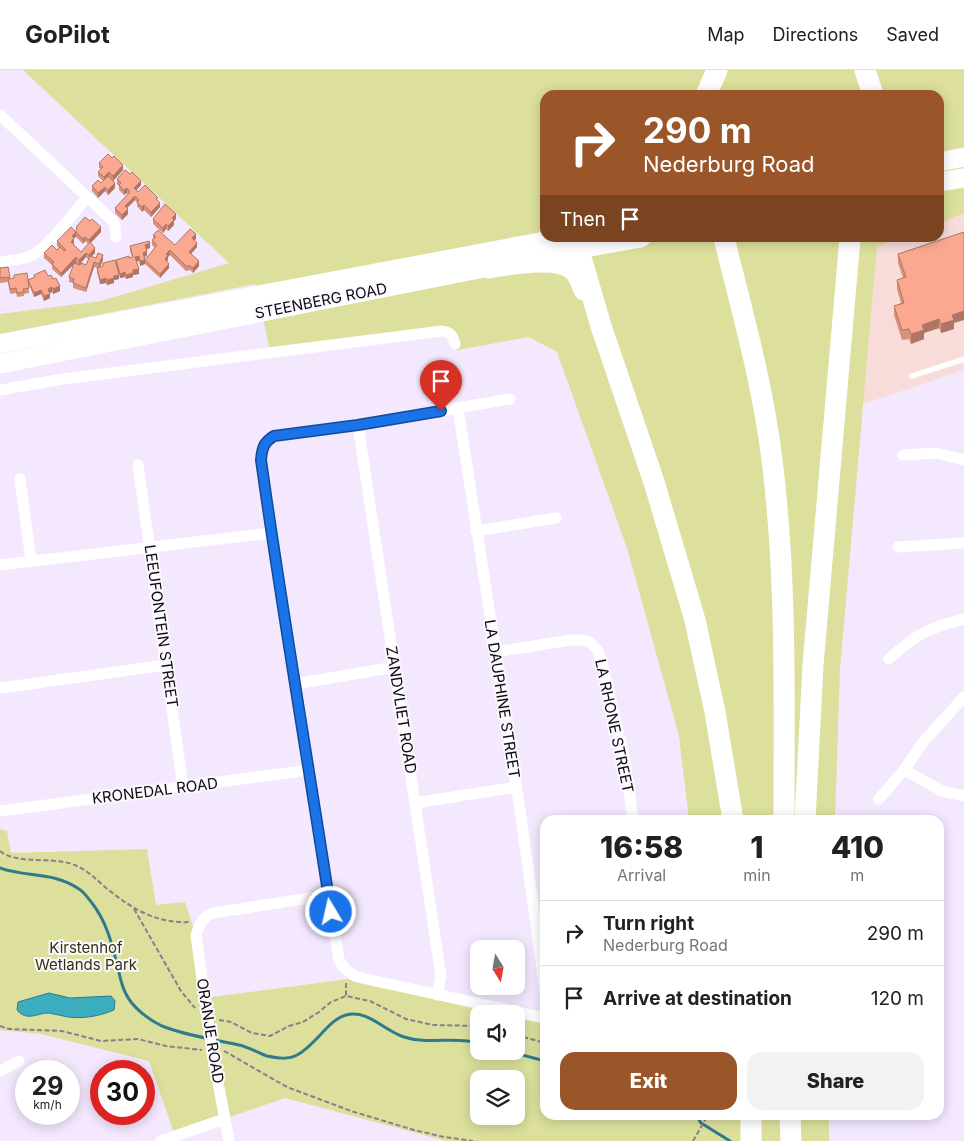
<!DOCTYPE html>
<html lang="en">
<head>
<meta charset="utf-8">
<style>
	body { margin:0; font-family:Inter,sans-serif; background:#f2f2f2; color:#202124; height:100vh; display:flex; flex-direction:column; font-size:19px; white-space:nowrap }
	* { box-sizing:border-box; margin:0 }
	p { font-size:16px; color:#757577 }
	.icon { flex:none; width:28px; height:28px; fill:none; stroke:currentColor; stroke-width:2; stroke-linecap:round; stroke-linejoin:round }
	.map { position:relative; flex:1; overflow:hidden }
	.drawer { position:absolute; left:540px; top:745px; width:404px; height:305px; display:flex; flex-direction:column; background:#fff; border-radius:15px; box-shadow:0 2px 12px #0003 }
	.drawer>* { flex:none }
	.banner { position:absolute; left:540px; top:20px; width:404px; height:152px; border-radius:15px; box-shadow:0 2px 12px #0003; background:#9a5628; color:#fff; overflow:hidden }
	.needle { width:32px; rotate:169deg }
	.tools { position:absolute; left:470px; top:870px; display:grid; gap:10px }
	.tools a { display:grid; place-items:center; width:55px; height:55px; border-radius:10px; background:#fff; box-shadow:0 2px 12px #0003; font-size:25px }
	.speed { position:absolute; left:15px; top:990px; display:flex; gap:10px; font-size:25px; font-weight:700; text-align:center }
	.speed>* { display:grid; place-content:center; width:65px; height:65px; border-radius:50%; background:#fff; box-shadow:0 2px 12px #0003; line-height:1 }
	.speed small { font-size:12px; font-weight:400 }
	.speed .limit { border:8px solid #d22; background:#fff; color:#111 }
	.pin { position:absolute; display:grid; place-items:center; width:42px; height:42px; color:#fff; margin:-51px -21px; border-radius:50% 50% 50% 0; rotate:-45deg; box-shadow:0 0 5px #0007 }
	.pin .icon { rotate:45deg }
	.me { position:absolute; width:55px; margin:-28px; rotate:351deg; stroke-linejoin:round; filter:drop-shadow(0 0 4px #0008) }
	.turn { display:flex; align-items:center; gap:18px; height:105px; padding:0 20px; font-size:22px }
	.turn .icon { width:65px; height:65px; stroke-width:2.5 }
	.turn b { display:block; font-size:35px; line-height:42px }
	.then { display:flex; align-items:center; height:48px; padding:0 20px; background:#0003; gap:10px; font-size:19px }
	.eta { display:flex; justify-content:space-evenly; align-items:center; height:85px; text-align:center }
	.eta b { font-size:30px; font-weight:800; line-height:35px }
	.button { display:flex; gap:10px; margin-top:auto; padding:10px 20px }
	.button a { flex:1; height:58px; border-radius:15px; background:#9a5628; color:#fff; font-size:20px; font-weight:800; line-height:58px; text-align:center }
	.button a+a { background:#f2f2f2; color:#202124 }
	ul { padding:0; list-style:none }
	li { display:flex; align-items:center; gap:15px; height:65px; padding:0 20px; border-top:1px solid #e0e0e0 }
	li div { flex:1 }
	li b { display:block; font-size:19px }
	li em { font-style:normal }
	header { display:flex; align-items:center; gap:30px; box-sizing:border-box; height:70px; padding:0 25px; background:#fff; border-bottom:1px solid #e0e0e0 }
	header strong { font-size:24px }
	nav { display:flex; gap:28px; margin-inline-start:auto; font-size:18px }
	.map>svg:first-child { display:block }
	.commercial { fill:#f7dcd9 }
	.green { fill:#dce09c; fill-rule:evenodd }
	.water { fill:#3cacbf; stroke:#2e7b8b }
	.lines { fill:none; stroke-linecap:round; stroke-linejoin:round }
	.stream { stroke:#2e7b8b; stroke-width:3 }
	.path { stroke:#877f8e; stroke-width:2; stroke-dasharray:5 2.5; stroke-linecap:butt }
	.lane { stroke:#fff; stroke-width:5.5 }
	.street { stroke:#fff; stroke-width:11 }
	.primary { stroke:#fff; stroke-width:19 }
	.highway { stroke:#fff; stroke-width:21 }
	.wall { fill:#d7917c; fill-rule:evenodd }
	.shaded-wall { fill:#af7665 }
	.building { fill:#faa990; stroke:#af7665 }
	.route-casing { stroke:#114b97; stroke-width:12 }
	.route { stroke:#1a73e8; stroke-width:9 }
	.labels { text-anchor:middle; stroke-width:4; stroke-linejoin:round; paint-order:stroke }
	.street-label { font-size:15px; fill:#0e0a11; stroke:#fcf9fe }
	.park-label { font-size:15px; fill:#313210; stroke:#fcf9fe }
</style>
</head>
<body>
<header>
<strong>GoPilot</strong>
<nav><a>Map</a><a>Directions</a><a>Saved</a></nav>
</header>
<div class="map">
<svg width="964" height="1071" viewBox="0 0 964 1071">
	<rect width="100%" height="100%" fill="#f3e8fe"/>
	<path class="commercial" d="M964 143V300L863 334 877 175 897 168H939V152Z"/>
	<path class="green" d="M23 0H964V143L939 153V25H545V168H900L877 176 840 599 835 750H689L679 666 627 478 557 282 529 267 457 280 453 265 270 282 256 214 0 264V244L101 231 229 193Z
		M0 759 7 761 11 783 147 779 156 835 185 832 196 865 204 928 348 909 499 944H479V981H516V948L545 954V1045H829V1071H446L285 1028 175 1066 149 991 41 964 0 960ZM479 1009H516V1046H479Z"/>
	<path class="water" d="M49 923 70 928 111 926 115 931 114 940C100 946 84 949 68 947 62 946 55 944 49 943 37 943 27 952 17 940L18 932Z"/>
	<g class="lines">
		<path class="stream" d="M0 798C27 808 53 801 79 819 84 822 88 828 92 833 106 851 112 873 117 895 120 905 121 915 126 924 132 937 149 950 162 956 187 966 213 969 239 975 249 977 258 983 267 986 277 988 288 990 297 985 315 976 329 949 346 945 368 939 384 961 404 967 428 975 454 966 479 973
			M507 981 545 991
			M696 1045 701 1053 730 1071"/>
		<path class="path" d="M0 781C19 796 53 785 77 796 88 801 96 809 105 817 131 838 155 854 191 852
			M134 839 181 921 195 938
			M346 913V926
			M219 950 231 952 252 963 270 966 289 956 303 952 319 942 331 932 346 926 370 931 406 949 433 955 479 956
			M0 956 9 959 62 961 101 971 138 969 166 976 202 980
			M516 965 545 973
			M224 981 287 1017 351 1041 414 1060 444 1067 473 1071
			M693 1071 708 1045"/>
		<path class="lane" d="M912 306 964 289"/>
		<path class="street" d="M0 45 113 151 115 156 116 167
			M0 192C10 190 21 190 31 186 46 179 76 141 87 127
			M0 320 63 309 442 261C451 262 453 266 455 274
			M510 329 358 355 274 366C264 373 262 378 261 390L339 890C344 899 348 902 357 907L545 948
			M458 338 520 740 545 920
			M358 355 441 906 437 925
			M903 385 936 383 964 390
			M138 395 183 717
			M20 409 31 491
			M476 461 556 448
			M898 477 964 473
			M0 495 271 463
			M495 582 571 570H582L591 573 598 581 601 589 625 690 633 750
			M889 589C915 565 930 557 964 549
			M296 614 394 597
			M0 618 166 595
			M904 700 942 721 964 726
			M879 729 904 700 924 671 964 627
			M415 733 516 717
			M0 741 310 700
			M0 1001 19 991
			M161 1071 224 1049
			M229 1071 212 980 196 865C200 854 202 847 213 843L329 825"/>
		<path class="primary" d="M939 92 964 87
			M939 112 964 108
			M533 187 641 168
			M0 274 561 168
			M0 294 504 194"/>
		<path class="highway" d="M865 0 873 25
			M706 25 717 0
			M582 168 579 179 582 191 601 256 654 412 695 550 715 642 733 750
			M724 168C742 241 763 315 772 390 787 509 784 630 784 750
			M489 198C509 195 556 185 573 200 579 205 581 213 584 220
			M805 750 813 595 850 168
			M751 1045V1071
			M790 1045 791 1071"/>
	</g>
	<path class="wall" d="M99 93 123 100 113 111 109 107 115 118 108 125 105 121 98 128 92 121V116L101 113 103 111 98 106V102L101 99 99 98Z
		M117 109 141 115 136 120 138 122 158 131 160 137 151 147 144 140 142 142 137 136V133L135 130 127 138 128 144 122 150 115 143V138L128 124 127 123 124 125 119 120V116L117 114Z
		M153 149H176L174 151V155L168 161 166 159 163 163 153 154Z
		M76 162H101L90 173 95 183 91 187 103 190 100 197 103 196V193L119 209 114 210V213L107 215 106 213 100 214 97 202V198L94 197 86 222 73 218V213L69 212V207L74 194 61 207 52 199V195L44 188V183L57 180 59 178 57 176V171ZM76 167 83 174 85 171 88 174 81 182 73 174 74 173V168ZM86 187 88 189 86 195 81 193Z
		M153 165 175 175 196 169 195 170 197 177 191 184 199 196 193 203 190 200 186 201 170 185 168 187 167 191 169 198 160 208 145 194V190L155 178 152 175V170L153 169Z
		M130 176 150 178 146 179 147 186 144 187 145 194 140 196 139 191H137L139 204 133 205V207L126 209 125 207 120 208 116 194V190L132 187 130 181Z
		M898 184 954 253V259L941 263 939 258 924 263V269L911 274 909 269 902 270 894 245V236L901 233 897 219V210L903 208 898 193Z
		M8 197 10 208 28 214V210L34 208V205L48 206 60 221 53 224 52 222 50 223V228L44 231 41 224 34 227 29 215V223L24 224V226L17 227 16 223 10 224 8 212 0 213V198Z"/>
	<path class="shaded-wall" d="M123 95V100L113 111V106Z
		M109 102V107L104 112V107Z
		M141 111V115L134 123V118Z
		M115 113V118L108 125V120Z
		M105 117V121L98 128V123Z
		M127 118V123L124 125V120Z
		M135 126V130L125 140V136Z
		M160 133V137L151 147V142Z
		M144 135V140L142 142V137Z
		M128 139V144L122 150V145Z
		M176 144V149L174 151V155L168 161V156L172 148Z
		M166 154V159L163 163V158Z
		M101 157V162L89 175V170Z
		M76 162V167L74 168V173L71 176 72 166Z
		M196 164V169L192 173V168Z
		M85 167V171L83 174V169Z
		M150 173V178L145 180V175Z
		M197 173V177L189 186V182Z
		M95 178V183L89 189V185Z
		M170 180V185L168 187V190L165 194V189L166 184Z
		M147 181V186L143 187V183Z
		M86 183V187L79 195V190Z
		M103 185V190L99 199V194Z
		M139 186V191L135 192V187Z
		M76 187V192L61 207V203Z
		M145 190V194L140 196V191Z
		M199 191V196L193 203V198Z
		M94 192V197L86 222V218Z
		M169 194V198L160 208V204Z
		M139 199V204L133 205V207L126 209V205L133 200Z
		M125 202V207L120 208V204Z
		M119 205V209L114 210V213L107 215V210L114 206Z
		M106 208V213L100 214V210Z
		M60 216V221L53 224V219Z
		M52 217V222L48 224V219Z
		M41 220V224L34 227V223Z
		M50 224V228L44 231V226Z
		M964 241V250L954 253V259L941 263V254L952 245Z
		M939 249V258L924 263V269L911 274V264L922 255Z"/>
	<path class="building" d="M108 84 112 88 114 86 123 95 113 106 109 102 104 107 98 102 103 97 99 93Z
		M125 100 130 104 132 102 141 111 134 118 138 122 145 115 158 128 156 129 160 133 151 142 144 135 142 137 137 132 139 130 135 126 125 136 128 139 122 145 115 138 130 122 127 118 124 120 119 115 121 113 117 109Z
		M108 106 115 113 108 120 105 117 98 123 92 116 98 110 101 113Z
		M165 134 176 144 172 148 174 150 168 156 166 154 163 158 153 149Z
		M85 147 90 151 92 149 101 157 89 170 85 167 83 169 76 162 77 156Z
		M71 157 76 162 72 166 74 168 71 172 81 182 90 172 95 178 89 185 86 183 79 190 76 187 61 203 52 194 54 192 44 183 52 175 57 180 60 177 64 181 66 180 57 171Z
		M190 159 196 164 192 168 197 173 189 182 199 191 193 198 190 196H186L170 180 166 184 168 185 165 189 169 194 160 204 145 190 157 175 152 170 156 167 153 165 158 160 175 175Z
		M964 162V241L952 245 954 250 941 254 939 249 922 255 924 260 911 264 909 259 902 260 894 236 904 233 897 210 906 207 898 184Z
		M149 171 150 173 145 175 147 181 143 183 145 190 140 191 139 186 135 187 139 199 133 200V203L126 205 125 202 120 204 116 190 129 186V188L133 187 130 176Z
		M98 183 103 185 99 194 94 192 86 218 73 213 74 209 69 207 74 193 80 195 81 193 86 195 90 186 96 188Z
		M115 190 119 205 114 206V208L107 210 106 208 100 210 97 198 103 196V193Z
		M8 197 10 207 0 208V198Z
		M45 200 48 206 51 205 53 209 56 208 60 216 53 219 52 217 48 219 50 224 44 226 41 220 34 223 28 210 35 207 34 205Z
		M27 203 29 218 23 219 24 222 17 223 16 218 10 219 8 209 14 208V205Z"/>
	<g class="lines">
		<defs>
			<path id="route" d="M331 842C308 691 282 540 261 390 262 378 264 372 274 366L358 355 441 341"/>
		</defs>
		<use href="#route" class="route-casing"/>
		<use href="#route" class="route"/>
	</g>
	<g class="labels">
		<g class="street-label">
			<text transform="translate(321 231) rotate(-11)" y="5">STEENBERG ROAD</text>
			<text transform="translate(161 556) rotate(82)" y="5">LEEUFONTEIN STREET</text>
			<text transform="translate(502 629) rotate(81)" y="5">LA DAUPHINE STREET</text>
			<text transform="translate(401 640) rotate(81)" y="5">ZANDVLIET ROAD</text>
			<text transform="translate(614 656) rotate(78)" y="5">LA RHONE STREET</text>
			<text transform="translate(155 721) rotate(-7)" y="5">KRONEDAL ROAD</text>
			<text transform="translate(210 961) rotate(81)" y="5">ORANJE ROAD</text>
		</g>
		<g class="park-label">
			<text x="86" y="883">Kirstenhof<tspan x="86" dy="17">Wetlands Park</tspan></text>
		</g>
	</g>
</svg>
<div class="tools">
<a><svg class="needle" viewBox="-14 -14 28 28"><path d="M0-13l5 13h-10z" fill="#e53935"/><path d="M0 13l5-13h-10z" fill="#757577"/></svg></a>
<a><svg class="icon" aria-label="sound" viewBox="0 0 24 24"><path d="M4 9h4l5-4v14l-5-4H4zM17 9q2 3 0 6"/></svg></a>
<a><svg class="icon" aria-label="layers" viewBox="0 0 24 24"><path d="M12 4l9 5-9 5-9-5zM3 14l9 5 9-5"/></svg></a>
</div>
<div class="speed"><div>29<small>km/h</small></div><div class="limit">30</div></div>
<div class="pin" style="left:441px;top:341px;background:#d93025"><svg class="icon" aria-label="arrive" viewBox="0 0 24 24"><path d="M6 21V4h12l-3 4 3 4H6"/></svg></div>
<svg class="me" style="left:331px;top:842px" viewBox="-20 -20 40 40"><circle r="17" fill="#1a73e8" stroke="#fff" stroke-width="3"/><path d="M0-11L8 9 0 5-8 9z" fill="#fff"/></svg>
<div class="banner">
<div class="turn"><svg class="icon" aria-label="right" viewBox="0 0 24 24"><path d="M7 20v-9h11M14 6l5 5-5 5"/></svg><div><b>290 m</b>Nederburg Road</div></div>
<div class="then">Then<svg class="icon" aria-label="arrive" viewBox="0 0 24 24"><path d="M6 21V4h12l-3 4 3 4H6"/></svg></div>
</div>
<section class="drawer">
<div class="eta">
<div><b>16:58</b><p>Arrival</p></div>
<div><b>1</b><p>min</p></div>
<div><b>410</b><p>m</p></div>
</div>
<ul>
<li><svg class="icon" aria-label="right" viewBox="0 0 24 24"><path d="M7 20v-9h11M14 6l5 5-5 5"/></svg><div><b>Turn right</b><p>Nederburg Road</p></div><em>290 m</em></li>
<li><svg class="icon" aria-label="arrive" viewBox="0 0 24 24"><path d="M6 21V4h12l-3 4 3 4H6"/></svg><div><b>Arrive at destination</b></div><em>120 m</em></li>
</ul>
<div class="button"><a>Exit</a><a>Share</a></div>
</section>
</div>
</body>
</html>
